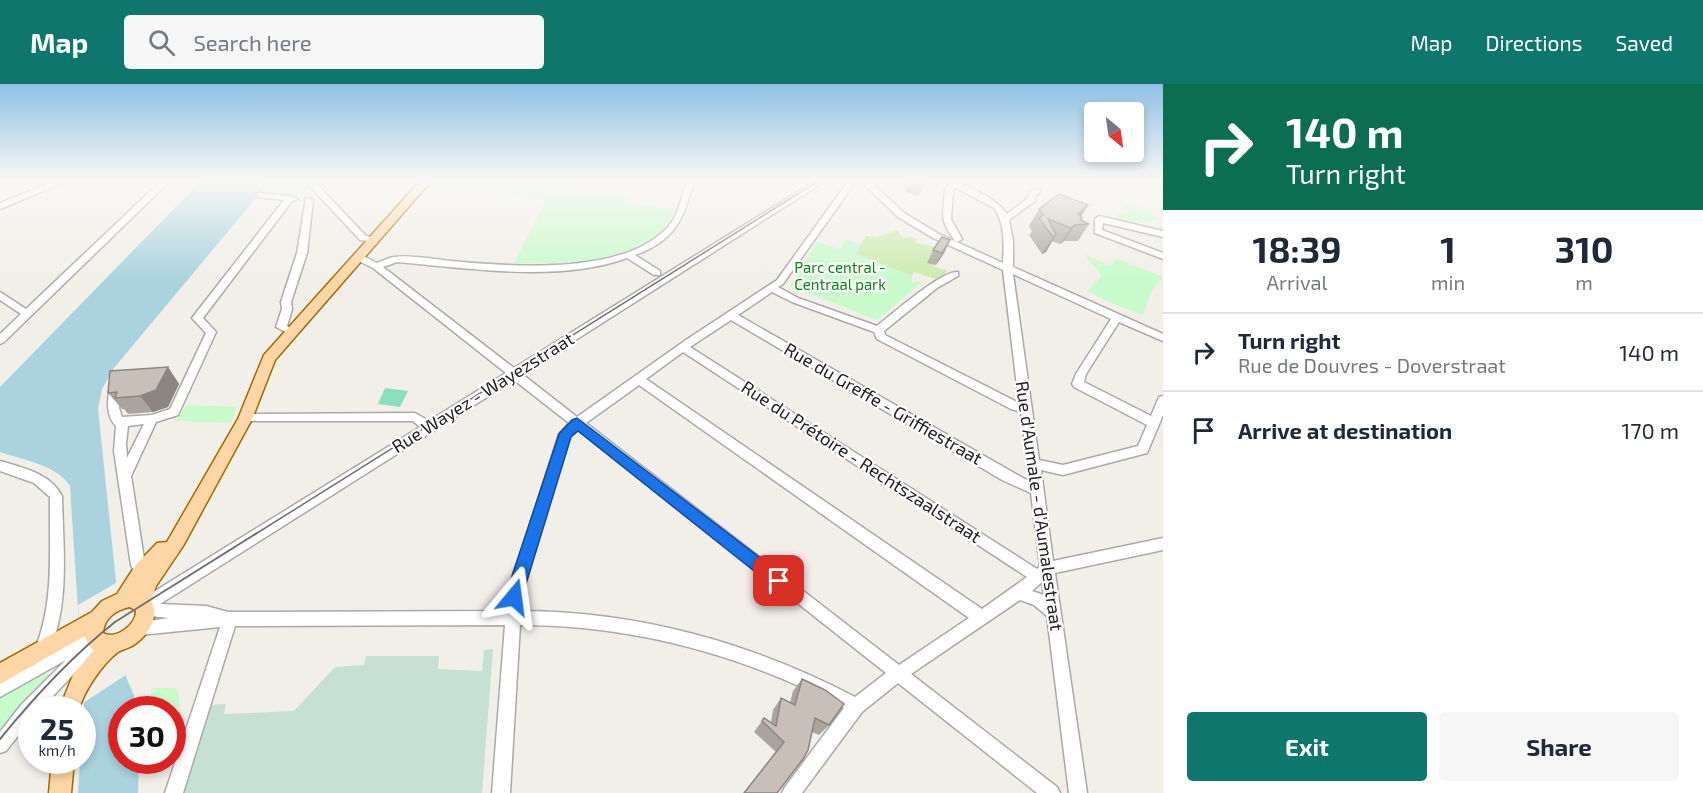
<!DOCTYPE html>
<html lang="en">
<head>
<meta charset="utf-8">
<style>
	body { margin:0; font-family:"Exo 2",sans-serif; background:#f6f6f7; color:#1f2937; height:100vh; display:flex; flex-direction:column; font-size:22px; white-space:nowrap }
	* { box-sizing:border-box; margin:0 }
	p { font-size:20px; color:#747a83 }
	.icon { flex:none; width:33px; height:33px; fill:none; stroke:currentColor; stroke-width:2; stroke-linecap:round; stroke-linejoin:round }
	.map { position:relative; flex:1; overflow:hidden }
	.details { display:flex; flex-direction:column; background:#fff; width:540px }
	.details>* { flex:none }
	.banner { background:#0b6e4f; color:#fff; overflow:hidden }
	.needle { width:39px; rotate:151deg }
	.controls { position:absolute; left:1084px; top:18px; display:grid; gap:12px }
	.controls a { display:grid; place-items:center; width:60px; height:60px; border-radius:6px; background:#fff; box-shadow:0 3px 9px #0003; font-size:30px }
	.speed { position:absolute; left:18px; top:612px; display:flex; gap:12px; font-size:30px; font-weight:700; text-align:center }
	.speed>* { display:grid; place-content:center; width:78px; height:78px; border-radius:50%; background:#fff; box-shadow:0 3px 9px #0003; line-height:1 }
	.speed small { font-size:15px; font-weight:400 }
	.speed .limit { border:9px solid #d22; background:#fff; color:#111 }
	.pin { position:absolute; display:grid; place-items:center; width:51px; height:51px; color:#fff; margin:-26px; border-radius:12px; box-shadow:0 3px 9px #0006 }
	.me { position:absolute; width:66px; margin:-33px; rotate:16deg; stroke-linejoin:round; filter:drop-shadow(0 0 4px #0008) }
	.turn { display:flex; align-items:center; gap:21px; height:126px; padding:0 24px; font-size:27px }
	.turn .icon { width:78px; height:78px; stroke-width:2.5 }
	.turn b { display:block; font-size:42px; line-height:51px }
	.eta { display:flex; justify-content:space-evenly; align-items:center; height:102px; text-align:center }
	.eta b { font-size:36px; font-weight:700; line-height:42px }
	.action { display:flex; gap:12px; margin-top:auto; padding:12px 24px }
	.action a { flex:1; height:69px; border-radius:6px; background:#0f766e; color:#fff; font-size:24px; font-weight:700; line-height:69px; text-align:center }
	.action a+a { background:#f6f6f7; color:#1f2937 }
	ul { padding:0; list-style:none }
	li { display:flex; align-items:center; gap:18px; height:78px; padding:0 24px; border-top:2px solid #e0e1e3 }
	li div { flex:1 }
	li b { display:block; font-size:22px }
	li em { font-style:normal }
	header { display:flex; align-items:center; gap:36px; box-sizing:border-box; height:84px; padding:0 30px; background:#0f766e; color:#fff }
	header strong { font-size:28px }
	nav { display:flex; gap:33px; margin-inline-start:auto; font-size:21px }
	.search { width:420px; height:54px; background:#f6f6f7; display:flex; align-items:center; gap:15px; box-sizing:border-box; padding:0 21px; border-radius:6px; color:#747a83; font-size:22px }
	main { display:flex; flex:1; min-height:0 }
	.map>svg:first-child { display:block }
	.grass { fill:#cdebb0 }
	.wetland { fill:#c6e0d4 }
	.park { fill:#c8facc }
	.pitch { fill:#88e0be }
	.water { fill:#aad3df }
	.pier { fill:#f2efe9 }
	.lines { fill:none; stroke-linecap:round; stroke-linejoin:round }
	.minor-casing { stroke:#a9a9a9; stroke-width:3 }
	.major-casing { stroke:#a06b00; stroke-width:3 }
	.minor { fill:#fff; fill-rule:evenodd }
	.major { fill:#fcd6a4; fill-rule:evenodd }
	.tram-far1 { stroke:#707070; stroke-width:1.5 }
	.tram { stroke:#707070; stroke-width:2 }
	.wall { fill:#aba49e }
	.shaded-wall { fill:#8b8681 }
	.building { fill:#c7bfb8; stroke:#8b8681; stroke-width:1.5 }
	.route { fill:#1a73e8; stroke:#114b97; stroke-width:1.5 }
	.labels { text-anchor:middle; stroke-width:4.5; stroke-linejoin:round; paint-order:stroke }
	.far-park-label { font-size:15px; fill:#0c8416; stroke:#fff }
	.street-label { font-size:18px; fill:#222; stroke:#fff }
</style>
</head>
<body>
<header>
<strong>Map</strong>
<div class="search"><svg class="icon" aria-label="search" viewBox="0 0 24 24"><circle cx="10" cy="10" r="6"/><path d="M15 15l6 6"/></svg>Search here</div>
<nav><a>Map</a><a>Directions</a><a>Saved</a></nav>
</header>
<main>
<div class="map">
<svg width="1163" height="709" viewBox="0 0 1163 709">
	<rect width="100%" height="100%" fill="#f2efe9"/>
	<path class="grass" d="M897 146 903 154 912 153 918 156 915 157 917 159 935 163 934 182 948 187 938 196 914 188 912 192 855 170 866 152 877 153Z"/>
	<path class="wetland" d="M493 565 482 709H184L210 621 226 620 224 630 294 627 335 583 364 581 366 572H439L438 585 482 587 484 566Z"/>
	<path class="park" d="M275 96H296L294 99H304L311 108C301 118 279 109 265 108Z
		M456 96 627 111 625 119 676 125C650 185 568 179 514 179L546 116 435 103 438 100 451 101Z
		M1128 118 1160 134C1145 141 1132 138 1116 135L1119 129 1125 131 1126 125 1123 123Z
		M846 156 860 160 856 170 912 192V200L916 197 921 199 877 236 790 202 817 158 839 165Z
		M1084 170 1111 182 1116 174 1163 193 1151 208 1143 231 1118 222 1087 207 1102 192Z
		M187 321 237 323 231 339 175 337Z
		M46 586 49 591 20 621 0 646V612Z
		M151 604H175C185 615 176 633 173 646L172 626 153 625Z"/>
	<path class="pitch" d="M385 304 408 307 400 323 378 320Z"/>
	<path class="water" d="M202 96H271L114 284 102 305 98 325 126 593 134 611 136 625 122 626V676L139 677 138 709H78L80 677 82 676 84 620 70 402C57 381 23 376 0 368V303Z"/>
	<path class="pier" d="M121 496 129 589 83 619 78 521Z"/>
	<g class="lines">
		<defs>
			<path id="minor" d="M57 96H69L0 125V119Z
				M162 96H171L4 258 0 260V250L21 230 0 216V208L26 225Z
				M304 96H313L366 152 376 154V158L360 156Z
				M686 96H694C684 135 675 157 635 171L660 187V191H654L627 174C558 199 469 184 397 178L383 183 514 284 817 96H827L522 290 577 333 686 256 777 196 849 96H869L904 129 939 150 1003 179C1004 159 1005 140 994 124L956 104 953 106 951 135 962 155 958 158 955 157C938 133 944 132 945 105L950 101 943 96C961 96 997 115 1007 130L1028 114 1029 109 1034 105H1040L1041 107 1036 112 1035 117 1009 136 1013 156V183L1163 250V257L1119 238 1086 290 1084 298 1151 332 1159 313 1163 312V331L1147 369 1063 391 1041 386 1053 477 1163 454V466L1055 489 1087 709H1069L1047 532 1034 521 1020 516 911 590 1057 703 1060 709H1037L898 599 862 628 802 709H782L785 703 844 624C744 571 633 541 520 541L510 709H492L505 541 235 542 183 709H165L220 543 140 551 135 549 133 544 135 539 169 534 141 531 137 522 139 517 420 343 413 337H247L241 333 243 330 415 329 429 337 506 289 373 184 355 175V171H361L377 179C382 177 388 174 394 173 409 170 445 177 462 178 520 183 625 190 668 143 679 131 682 112 686 96ZM854 100H864L898 133 933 154 1003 186 1019 319 885 251 884 247 937 204 958 192V188C942 186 892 230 877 242L798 214 778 203 783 200ZM1013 190 1111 235 1076 290 1072 300 1074 303 1147 341 1138 362 1063 381 1039 376ZM772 208 792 218 874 248 877 255 1011 325 1021 328 1030 398 738 231ZM731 236 1002 396 1031 409 1040 482 1037 485 690 263ZM683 268 1027 493 982 525 646 295ZM514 296 569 339 559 350 507 513 506 527 228 528 206 522 160 520ZM639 301 969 534 899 581 586 339ZM577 345 886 589 855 613C752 559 637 527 520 527L521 513 570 352ZM1042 498 1044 511 1032 507Z
				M258 109 290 112 298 115 292 117 203 234 216 248 178 331 156 338 131 392 145 481 148 488 146 492 141 494 136 492 131 481 114 367 116 342C105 331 108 315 110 301L116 297 122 301 119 324 122 333 152 331 170 325 206 249 192 234 284 116 258 113ZM144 340 127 374 126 360 128 342Z
				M306 114 313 116 307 169 291 218 292 225 287 242 297 248 292 251 276 243 282 225 281 218 297 169Z
				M1099 132 1163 147V153L1103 139 1102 146 1163 169V175L1095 149V135Z
				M0 377C23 384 50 389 62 412 63 465 70 519 49 569L90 547 101 551 104 556 101 561 40 626H32V634L6 667 0 669V648L21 621 66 576 0 613V596L43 572 38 570 35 565C55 517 49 464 50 413L34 399 0 387Z"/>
			<path id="major" d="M421 96H432L275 276 252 335 183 462 156 502 151 517C160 532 149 550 135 560 130 564 123 565 118 568 103 579 83 608 79 626H59L73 591 94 566 89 562 85 552 0 600V579L92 528 102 517 117 510 135 482 157 459 167 458 238 335 264 271ZM130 523 136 527C136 541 116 556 103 549 104 534 116 526 130 523Z
				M52 676H74L71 709H49Z"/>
		</defs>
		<use href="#minor" class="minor-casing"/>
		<use href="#major" class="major-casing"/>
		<use href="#minor" class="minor"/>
		<use href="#major" class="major"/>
		<path class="tram-far1" d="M254 451 820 96"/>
		<path class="tram" d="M0 655C35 612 72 572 115 538L257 449"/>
	</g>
	<path class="wall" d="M904 96H925L919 112 905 108Z
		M1039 125 1081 133 1082 134 1081 136 1089 140 1078 157H1064L1060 160 1052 157 1046 168 1042 170 1029 151 1032 147 1029 142Z
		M950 156 944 169 936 181 927 179 933 166Z
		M168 283 179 300 168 323 153 328 128 330 124 325H122L108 309Z
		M802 595 829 641 819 651 812 648 776 668 754 648 764 634 771 638 773 626 781 614 790 619 793 607Z"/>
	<path class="shaded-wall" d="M1088 121 1078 138V130Z
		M1075 141 1064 157 1060 160 1071 144Z
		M1056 151 1046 168 1042 170 1053 153Z
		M950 156 944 169 936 181 942 169Z
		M168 283 179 300 168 323 153 328 140 312Z"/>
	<path class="building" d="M912 96H925L924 100Z
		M1059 110 1088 121 1078 130 1082 134 1080 136 1089 140 1075 141 1071 144 1048 135 1056 151 1053 153 1039 134 1043 131 1039 125Z
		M942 153 950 156 942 169 933 166Z
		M168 283 156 306 140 312 115 314 117 308 108 309 110 287Z
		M802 595 825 606 844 620 829 641 815 634 808 666 803 675 777 709H744L784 658 762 637 764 634 776 642 781 614 795 621Z"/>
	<linearGradient id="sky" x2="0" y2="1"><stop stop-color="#8fc0e4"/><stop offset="0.49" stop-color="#f9f8f5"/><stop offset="1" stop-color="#f9f8f5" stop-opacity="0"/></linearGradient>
	<rect width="1163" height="196" fill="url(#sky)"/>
	<path class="route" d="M577 334 784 492 787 497 784 502 779 504 773 502 578 347 571 353 522 513 519 518 514 520 508 518 505 513 559 350 572 336Z"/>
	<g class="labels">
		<g class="far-park-label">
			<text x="840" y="189">Parc central -<tspan x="840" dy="17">Centraal park</tspan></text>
		</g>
		<g class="street-label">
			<text transform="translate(483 309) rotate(-32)" y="6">Rue Wayez - Wayezstraat</text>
			<text transform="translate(883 320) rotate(30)" y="6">Rue du Greffe - Griffiestraat</text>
			<text transform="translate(861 378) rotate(33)" y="6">Rue du Prétoire - Rechtszaalstraat</text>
			<text transform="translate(1039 422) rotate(82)" y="6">Rue d'Aumale - d'Aumalestraat</text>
		</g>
	</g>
</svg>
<div class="controls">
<a><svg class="needle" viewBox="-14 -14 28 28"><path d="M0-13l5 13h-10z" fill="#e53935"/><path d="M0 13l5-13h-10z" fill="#747a83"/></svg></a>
</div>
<div class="speed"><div>25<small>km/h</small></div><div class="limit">30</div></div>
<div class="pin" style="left:779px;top:497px;background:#d93025"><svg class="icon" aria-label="arrive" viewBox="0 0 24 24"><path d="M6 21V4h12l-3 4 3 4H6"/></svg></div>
<svg class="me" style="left:514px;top:513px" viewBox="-20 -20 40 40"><path d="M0-17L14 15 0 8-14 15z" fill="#1a73e8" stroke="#fff" stroke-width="4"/></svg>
</div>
<section class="details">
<div class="banner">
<div class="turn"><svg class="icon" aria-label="right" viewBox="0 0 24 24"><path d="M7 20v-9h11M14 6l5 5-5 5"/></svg><div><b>140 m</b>Turn right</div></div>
</div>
<div class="eta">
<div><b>18:39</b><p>Arrival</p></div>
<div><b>1</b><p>min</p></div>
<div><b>310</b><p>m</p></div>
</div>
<ul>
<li><svg class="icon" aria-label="right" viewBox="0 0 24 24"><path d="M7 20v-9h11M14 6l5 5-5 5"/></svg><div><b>Turn right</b><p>Rue de Douvres - Doverstraat</p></div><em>140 m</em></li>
<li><svg class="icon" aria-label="arrive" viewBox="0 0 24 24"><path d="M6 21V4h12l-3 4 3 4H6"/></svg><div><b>Arrive at destination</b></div><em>170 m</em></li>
</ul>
<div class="action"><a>Exit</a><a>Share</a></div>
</section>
</main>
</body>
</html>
